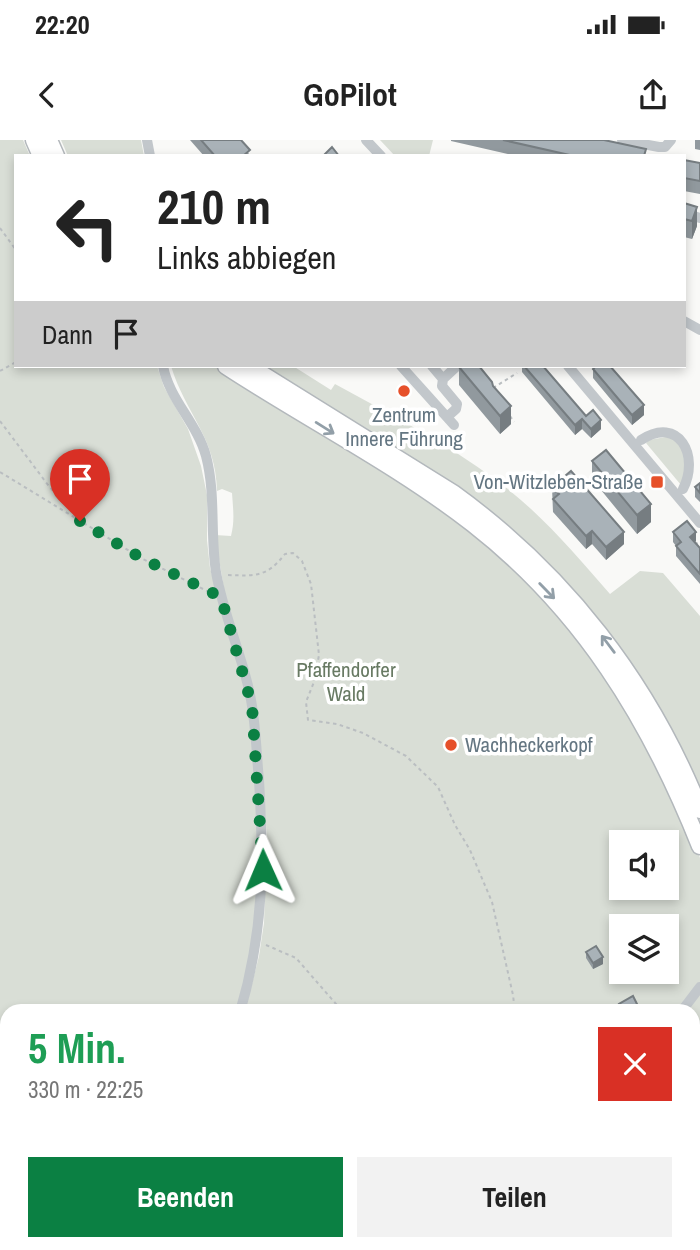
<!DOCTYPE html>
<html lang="de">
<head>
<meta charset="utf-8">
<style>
	body { margin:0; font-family:"Archivo Narrow",sans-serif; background:#f2f2f2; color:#222; height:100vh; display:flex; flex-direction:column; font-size:26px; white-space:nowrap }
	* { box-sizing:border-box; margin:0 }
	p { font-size:23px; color:#767676 }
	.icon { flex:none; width:38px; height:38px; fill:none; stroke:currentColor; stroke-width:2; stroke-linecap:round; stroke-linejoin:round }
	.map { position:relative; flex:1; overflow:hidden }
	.side { position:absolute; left:0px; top:864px; width:700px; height:247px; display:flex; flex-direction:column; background:#fff; border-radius:21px 21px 0 0; box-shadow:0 4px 10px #0003 }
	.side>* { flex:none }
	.top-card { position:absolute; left:14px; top:14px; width:672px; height:214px; border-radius:0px; box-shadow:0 4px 10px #0003; background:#fff; color:#222; overflow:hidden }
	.fabs { position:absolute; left:609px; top:690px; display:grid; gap:14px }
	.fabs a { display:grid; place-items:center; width:70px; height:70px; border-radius:0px; background:#fff; box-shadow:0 4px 10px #0003; font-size:35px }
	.pin { position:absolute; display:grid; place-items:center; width:60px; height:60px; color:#fff; margin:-72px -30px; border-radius:50% 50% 50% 0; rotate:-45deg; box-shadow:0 0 7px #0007 }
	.pin .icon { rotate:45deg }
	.me { position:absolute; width:77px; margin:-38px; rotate:359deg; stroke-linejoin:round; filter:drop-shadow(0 0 5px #0008) }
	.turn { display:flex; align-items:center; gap:24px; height:147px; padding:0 28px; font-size:32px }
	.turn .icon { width:91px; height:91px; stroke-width:2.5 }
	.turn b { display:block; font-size:49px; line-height:60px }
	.then { display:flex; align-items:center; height:66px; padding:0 28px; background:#0003; gap:14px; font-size:26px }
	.round { display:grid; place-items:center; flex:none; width:74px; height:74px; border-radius:0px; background:#f2f2f2 }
	.head { display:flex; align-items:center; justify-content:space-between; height:119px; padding:0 28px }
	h1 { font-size:42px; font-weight:800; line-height:52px; color:#1e9e55 }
	.cta { display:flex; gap:14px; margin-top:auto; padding:14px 28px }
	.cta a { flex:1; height:80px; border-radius:0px; background:#0b8043; color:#fff; font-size:28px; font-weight:800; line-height:80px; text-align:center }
	.cta a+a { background:#f2f2f2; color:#222 }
	.status { display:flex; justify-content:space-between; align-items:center; height:49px; padding:0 35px; background:#fff; direction:ltr }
	.status svg { height:19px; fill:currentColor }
	header { display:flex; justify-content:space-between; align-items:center; height:91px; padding:0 28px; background:#fff; font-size:32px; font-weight:800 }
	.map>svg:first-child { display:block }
	.green { fill:#d9ded6; fill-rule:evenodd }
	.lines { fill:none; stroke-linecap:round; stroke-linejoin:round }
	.highway-casing { stroke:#b3b8bc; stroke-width:19 }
	.path { stroke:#babec1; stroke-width:2; stroke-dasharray:3.5 3.5; stroke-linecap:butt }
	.minor { stroke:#c2c7cb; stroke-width:10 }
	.highway { stroke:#fff; stroke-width:16 }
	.wall { fill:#91999e }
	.shaded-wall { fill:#767d81 }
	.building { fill:#a9b2b8; stroke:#767d81; stroke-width:2 }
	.oneway { stroke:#929fa8 }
	.route { stroke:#0b8043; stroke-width:12; stroke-dasharray:0 21.6 }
	.poi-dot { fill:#e6502a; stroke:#fff; stroke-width:2.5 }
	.labels { text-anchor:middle; stroke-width:7; stroke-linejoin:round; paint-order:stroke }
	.poi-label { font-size:21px; fill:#647682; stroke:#fff }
	.park-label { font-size:21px; fill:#687a63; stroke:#fff }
</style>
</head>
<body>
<div class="status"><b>22:20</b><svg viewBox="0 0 49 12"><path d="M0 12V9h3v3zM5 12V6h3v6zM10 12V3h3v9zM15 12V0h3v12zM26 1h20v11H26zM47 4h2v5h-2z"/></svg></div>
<header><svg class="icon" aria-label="back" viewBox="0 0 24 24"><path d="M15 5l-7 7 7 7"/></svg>GoPilot<svg class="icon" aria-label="share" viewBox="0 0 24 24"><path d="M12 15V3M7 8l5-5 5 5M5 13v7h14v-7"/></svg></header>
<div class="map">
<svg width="700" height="1110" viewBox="0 0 700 1110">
	<rect width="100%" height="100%" fill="#f9f9f7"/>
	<path class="green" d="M0 0H23L30 16H16V226H157L164 247 188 289 201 326 207 355V400L210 428 246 552 252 589 259 699 254 803 236 871 7 872V1032L0 1036Z
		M61 0H141L144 16H68Z
		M380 0H433L429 16H395Z
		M171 226H215L391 333 491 406 589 505 680 662 700 718V1021L693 1022V872L245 871 259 816 264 783 267 698 259 591 225 455 215 395 231 396C235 380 233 369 232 353L222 349 217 351C216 297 185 273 171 226ZM621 702H667V747H621ZM621 786H667V831H621Z
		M258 226H293L331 250 335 244C390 274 446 303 496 340 540 372 575 414 610 454L640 431 663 433 700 476V659L603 488Z
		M671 296 690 311 681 345 646 303 649 300Z
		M7 1049V1104H604L606 1110H0V1054Z"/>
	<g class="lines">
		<defs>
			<path id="highway" d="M34 0 41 16
				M49 0 56 16
				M226 226C307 279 396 324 473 384 582 469 649 578 700 706
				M249 226 453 353C565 434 649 542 700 670"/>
		</defs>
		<use href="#highway" class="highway-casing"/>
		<path class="path" d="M0 88 16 110
			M0 231 16 222
			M493 248 517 233
			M510 276 514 282
			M0 281 48 345 78 379
			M0 332 141 418 211 453
			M695 405 700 400
			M228 435C256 436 267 437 285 414L293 413 302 421 311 444 319 515 314 542 306 562 308 580 337 584 363 593 406 616 438 647 455 685 470 710 492 762 513 855 515 872
			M266 805 296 818 343 872
			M472 1104 475 1110"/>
		<path class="minor" d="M147 0 150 16
			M366 0 381 16
			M622 0 659 7H665L671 0
			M684 73 700 78
			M684 181 700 190
			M163 226C169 259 197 283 206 316 216 354 210 394 216 432 223 473 240 510 249 550 256 580 256 610 259 640 264 723 264 791 240 872
			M401 226 454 285
			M432 226 443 239 442 246 457 264 456 269 447 277
			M568 226 700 383
			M443 239 457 226
			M641 300C679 275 700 316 683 349
			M681 872 700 847
			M0 1045 7 1039"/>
		<use href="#highway" class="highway"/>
	</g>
	<path class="wall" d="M190 0H241L250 16H204Z
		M451 0H604L646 16H517L451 1Z
		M695 0H700V10L695 9Z
		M684 20 700 23V54L684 51Z
		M684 63 697 86 692 99 684 97Z
		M522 226H543L586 276 601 289 591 298 582 289 575 295 522 232Z
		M459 227 493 246 511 284 500 294 459 245Z
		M593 229 644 275 632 285 593 238Z
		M592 321 651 382 637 394 592 339Z
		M700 343V362L695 357V347Z
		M552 347 624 404 606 420 592 404 586 409 553 372Z
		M673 392 696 401 695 402 700 408V444L676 416V406L673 402Z
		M586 812 603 824 593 829 586 818Z"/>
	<path class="shaded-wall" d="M697 67V86L692 99V81Z
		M686 133V152L684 154V136Z
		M644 265V275L632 285V275Z
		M511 266V284L500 294V276Z
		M582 279V289L575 295V285Z
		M601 280V289L591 298V289Z
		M651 364V382L637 394V375Z
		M592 391V404L586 409V396Z
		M624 392V404L606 420V407Z
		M696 392V401L690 406V397Z
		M603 817V824L593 829V823Z"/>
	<path class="building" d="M201 0H241L250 10 243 16H215Z
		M503 0H604L646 9 644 16H574Z
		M332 7 339 16H323Z
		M684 20 700 23V41L684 38Z
		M684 63 697 67 692 81 684 79Z
		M461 226H479L492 242 493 246 511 266 500 276 459 227Z
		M524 226H543L586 276 593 270 601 280 591 289 582 279 575 285Z
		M596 226H610L644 265 632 275 593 229Z
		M606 310 651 364 637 375 592 321Z
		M571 331 624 392 606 407 592 391 586 396 553 359 559 354 552 347Z
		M700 343V353L695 347Z
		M687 381 696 392 690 397 700 408V434L676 406 681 402 673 392Z
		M596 806 603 817 593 823 586 812Z
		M633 856 641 872H623L619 864Z"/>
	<defs><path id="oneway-shaft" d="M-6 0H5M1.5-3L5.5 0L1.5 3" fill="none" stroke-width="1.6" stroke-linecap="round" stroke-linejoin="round" transform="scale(1.75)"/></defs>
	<g class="oneway">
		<use href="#oneway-shaft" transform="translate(325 288) rotate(32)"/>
		<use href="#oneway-shaft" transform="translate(547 451) rotate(46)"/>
		<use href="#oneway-shaft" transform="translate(608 504) rotate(-127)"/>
	</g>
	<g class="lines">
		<path class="route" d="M80 381 141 418 221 457 252 566 263 730"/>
	</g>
	<g class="poi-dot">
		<circle cx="404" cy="251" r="7"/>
		<rect x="650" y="335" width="14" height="14" rx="3.5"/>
		<circle cx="451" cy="605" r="7"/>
	</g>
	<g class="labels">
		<g class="poi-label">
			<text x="404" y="282">Zentrum<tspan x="404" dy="24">Innere Führung</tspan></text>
			<text x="643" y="349" text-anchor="end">Von-Witzleben-Straße</text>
			<text x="465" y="612" text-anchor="start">Wachheckerkopf</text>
		</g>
		<g class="park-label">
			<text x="346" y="537">Pfaffendorfer<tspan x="346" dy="24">Wald</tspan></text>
		</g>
	</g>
</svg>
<div class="fabs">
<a><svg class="icon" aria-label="sound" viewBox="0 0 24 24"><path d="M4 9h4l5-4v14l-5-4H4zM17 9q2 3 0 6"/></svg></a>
<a><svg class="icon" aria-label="layers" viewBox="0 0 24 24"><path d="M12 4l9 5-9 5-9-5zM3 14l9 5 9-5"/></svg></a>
</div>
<div class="pin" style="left:80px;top:381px;background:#d93025"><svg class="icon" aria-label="arrive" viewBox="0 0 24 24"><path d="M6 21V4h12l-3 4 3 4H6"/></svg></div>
<svg class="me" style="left:263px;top:730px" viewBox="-20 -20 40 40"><path d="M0-17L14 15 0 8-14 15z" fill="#0b8043" stroke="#fff" stroke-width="4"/></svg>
<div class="top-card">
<div class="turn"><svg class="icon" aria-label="left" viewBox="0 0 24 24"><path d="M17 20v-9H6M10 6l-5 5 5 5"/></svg><div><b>210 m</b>Links abbiegen</div></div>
<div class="then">Dann<svg class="icon" aria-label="arrive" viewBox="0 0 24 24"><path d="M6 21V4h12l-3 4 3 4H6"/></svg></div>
</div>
<section class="side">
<div class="head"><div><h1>5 Min.</h1><p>330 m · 22:25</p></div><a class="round" style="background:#d93025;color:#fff"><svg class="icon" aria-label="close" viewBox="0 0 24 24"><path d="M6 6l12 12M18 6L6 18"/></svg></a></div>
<div class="cta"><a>Beenden</a><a>Teilen</a></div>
</section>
</div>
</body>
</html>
